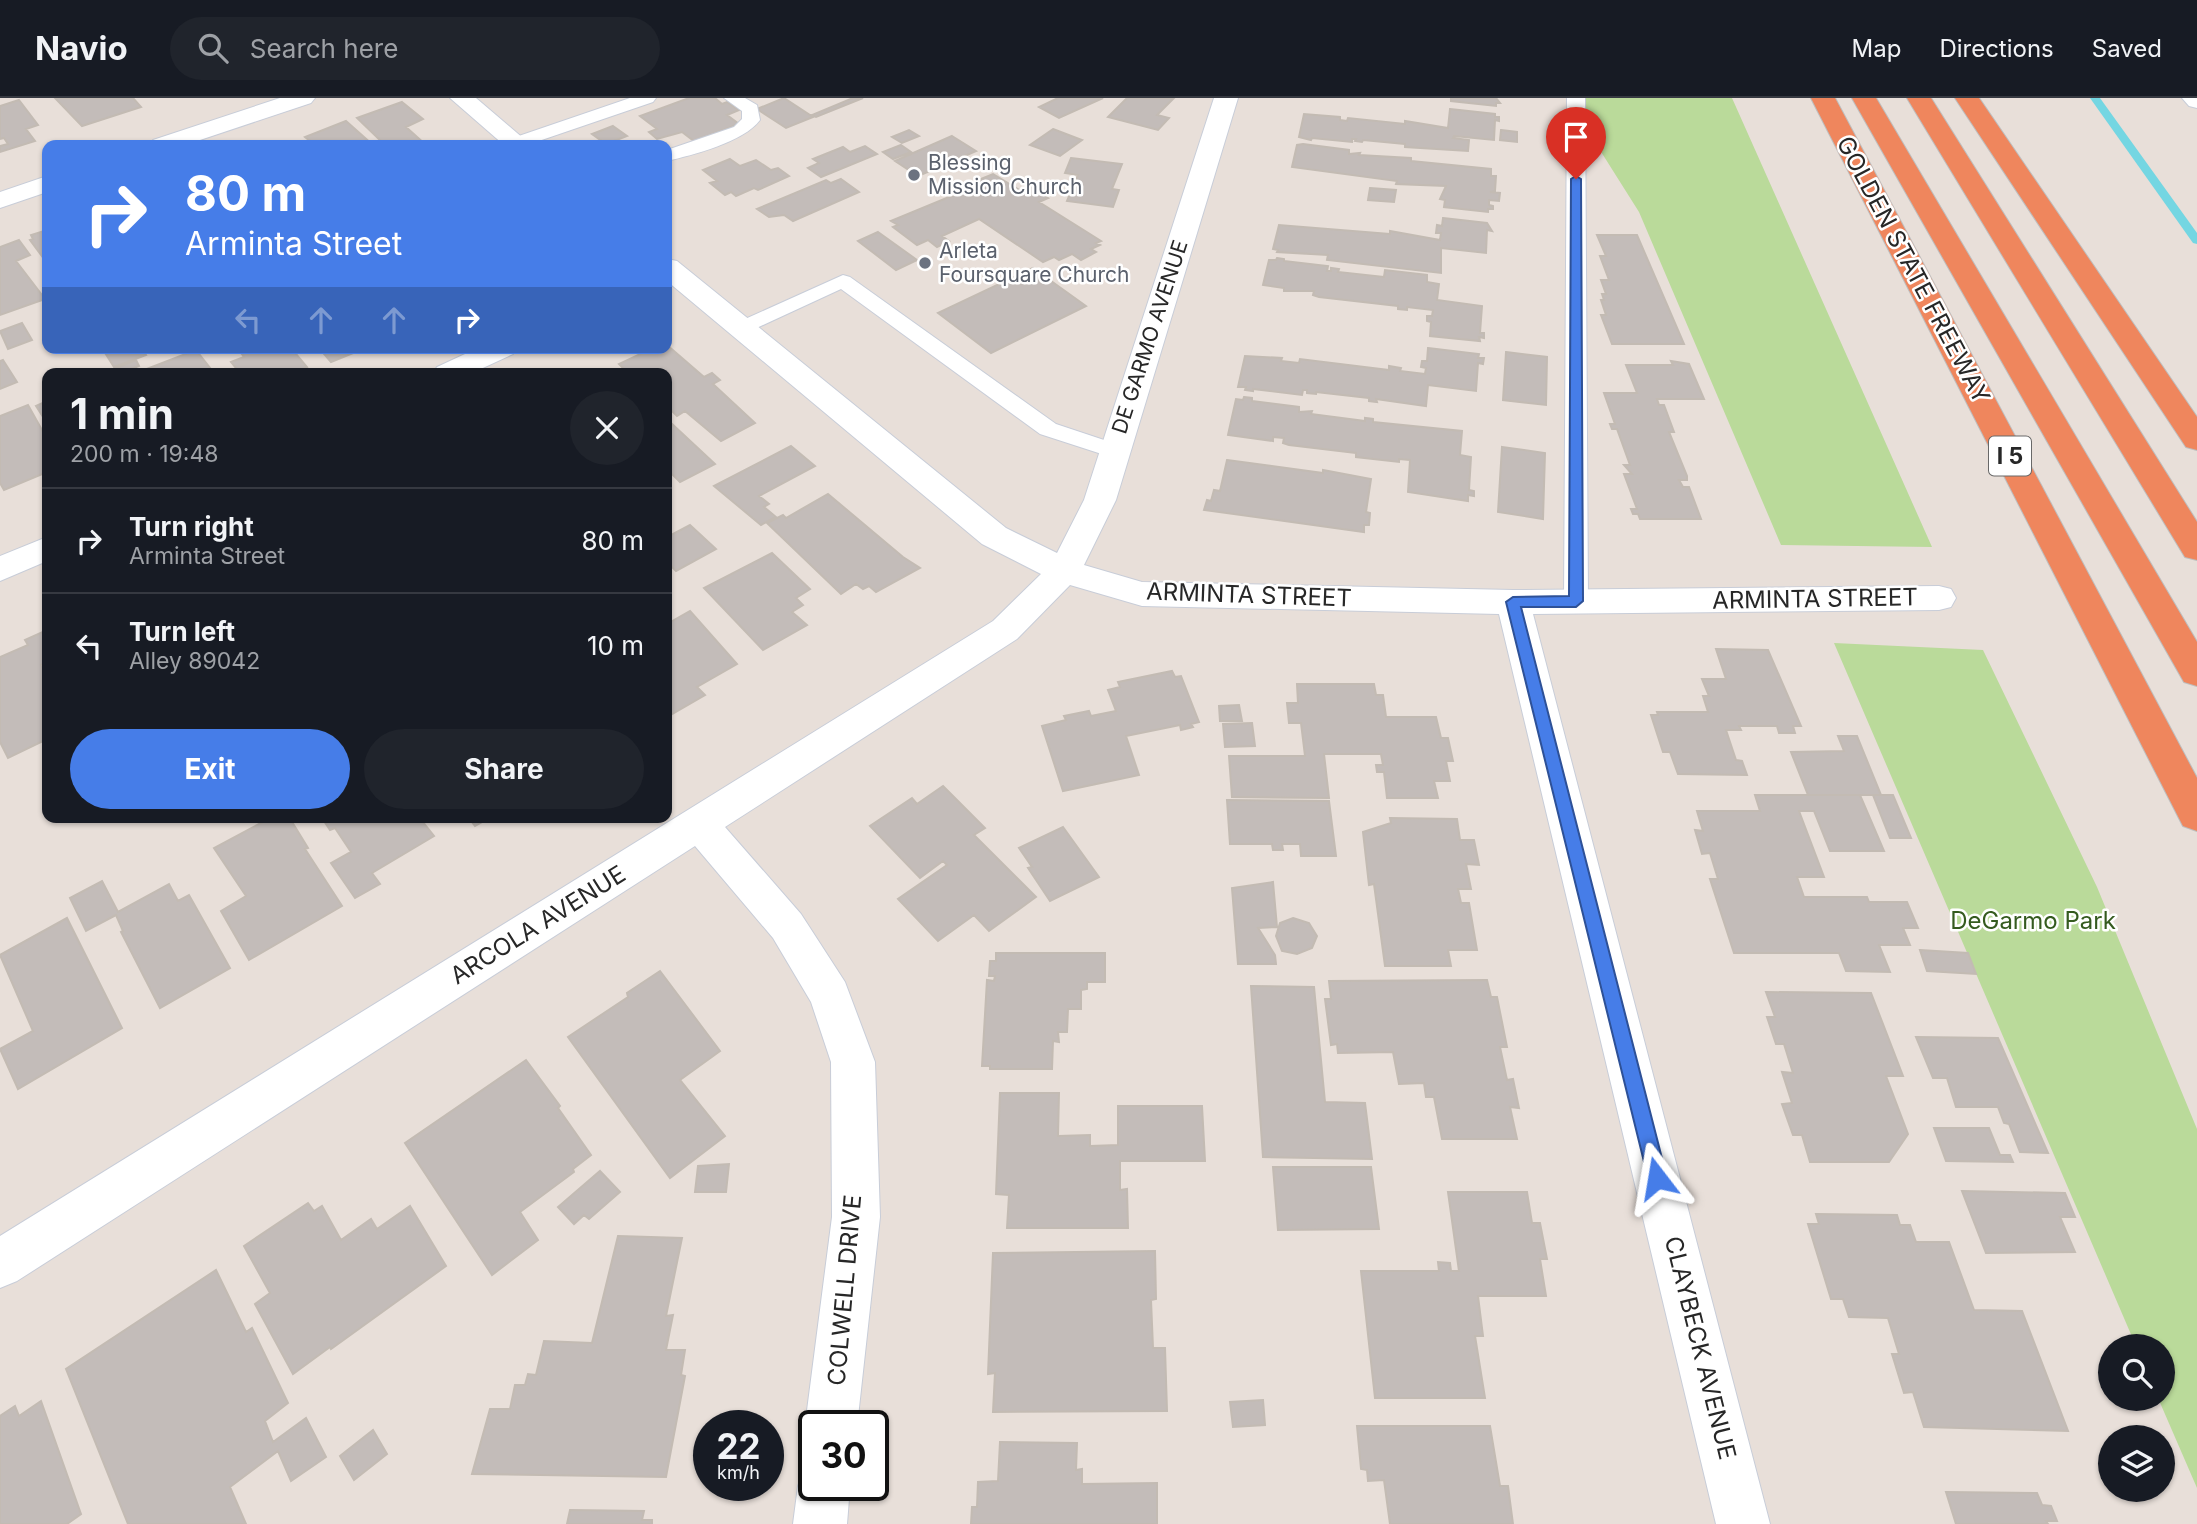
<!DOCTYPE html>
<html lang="en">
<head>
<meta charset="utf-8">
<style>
	body { margin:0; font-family:Inter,sans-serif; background:#20242c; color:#f1f3f6; height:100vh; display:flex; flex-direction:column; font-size:26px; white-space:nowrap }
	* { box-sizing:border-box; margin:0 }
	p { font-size:23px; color:#9ea1a6 }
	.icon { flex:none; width:38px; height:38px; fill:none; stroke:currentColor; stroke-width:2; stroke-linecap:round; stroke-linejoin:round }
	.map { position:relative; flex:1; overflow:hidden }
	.drawer { position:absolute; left:42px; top:270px; width:630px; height:455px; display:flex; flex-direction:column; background:#171b24; border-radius:14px; box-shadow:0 2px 5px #0004 }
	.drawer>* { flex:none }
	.banner { position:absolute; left:42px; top:42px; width:630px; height:214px; border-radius:14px; box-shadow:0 2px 5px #0004; background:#467de8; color:#fff; overflow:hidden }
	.buttons { position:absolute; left:2098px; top:1236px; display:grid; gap:14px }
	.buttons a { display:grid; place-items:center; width:77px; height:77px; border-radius:50%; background:#171b24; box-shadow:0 2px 5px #0004; font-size:35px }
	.speed { position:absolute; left:693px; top:1312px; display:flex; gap:14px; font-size:35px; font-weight:700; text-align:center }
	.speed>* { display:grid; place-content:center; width:91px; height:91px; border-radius:50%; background:#171b24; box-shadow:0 2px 5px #0004; line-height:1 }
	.speed small { font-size:18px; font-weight:400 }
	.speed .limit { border:4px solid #111; border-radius:10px; background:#fff; color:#111 }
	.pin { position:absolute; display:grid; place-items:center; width:60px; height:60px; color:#fff; margin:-72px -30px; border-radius:50% 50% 50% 0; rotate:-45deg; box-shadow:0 0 7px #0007 }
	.pin .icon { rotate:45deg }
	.me { position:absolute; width:77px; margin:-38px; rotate:346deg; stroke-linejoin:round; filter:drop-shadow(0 0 5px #0008) }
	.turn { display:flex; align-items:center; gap:24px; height:147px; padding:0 28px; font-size:32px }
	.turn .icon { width:91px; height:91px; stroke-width:2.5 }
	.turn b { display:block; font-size:49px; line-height:60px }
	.lanes { display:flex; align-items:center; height:66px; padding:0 28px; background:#0003; justify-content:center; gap:35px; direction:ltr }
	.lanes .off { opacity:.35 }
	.round { display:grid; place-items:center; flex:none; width:74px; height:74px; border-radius:37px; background:#20242c }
	.head { display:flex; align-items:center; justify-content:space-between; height:119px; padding:0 28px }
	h1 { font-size:42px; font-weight:700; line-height:52px }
	.primary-button { display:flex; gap:14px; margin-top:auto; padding:14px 28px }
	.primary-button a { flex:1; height:80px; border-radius:42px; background:#467de8; color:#fff; font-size:28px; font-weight:700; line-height:80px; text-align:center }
	.primary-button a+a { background:#20242c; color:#f1f3f6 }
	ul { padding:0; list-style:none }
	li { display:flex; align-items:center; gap:21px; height:105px; padding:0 28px; border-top:2px solid #363941 }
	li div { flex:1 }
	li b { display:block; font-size:26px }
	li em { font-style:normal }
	header { display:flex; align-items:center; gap:42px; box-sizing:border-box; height:98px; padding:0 35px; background:#171b24; border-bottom:2px solid #363941 }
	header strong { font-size:33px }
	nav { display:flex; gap:38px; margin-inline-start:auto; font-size:24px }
	.search { width:490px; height:63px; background:#20242c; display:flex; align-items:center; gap:18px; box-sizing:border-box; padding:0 24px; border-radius:38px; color:#9ea1a6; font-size:26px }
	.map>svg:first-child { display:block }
	.green { fill:#bada9a }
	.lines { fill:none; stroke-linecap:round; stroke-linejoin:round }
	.stream { fill:#74d6e2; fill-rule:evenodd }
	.building { fill:#c3bcb9; stroke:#c3bbb3; stroke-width:2 }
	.lane-casing { stroke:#c8cdd8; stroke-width:2 }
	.street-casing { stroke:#c8cdd8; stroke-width:2 }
	.secondary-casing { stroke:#c8cdd8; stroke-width:2 }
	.highway-casing { stroke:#bebebe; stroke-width:2 }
	.lane { fill:#fff; fill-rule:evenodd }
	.street { fill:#fff; fill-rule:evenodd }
	.secondary { fill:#fff; fill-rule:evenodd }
	.highway { fill:#ef865d; fill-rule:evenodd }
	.route { fill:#467de8; stroke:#2e5197; stroke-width:2 }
	.worship-dot { fill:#6b7280; stroke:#fff; stroke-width:2.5 }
	.labels { text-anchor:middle; stroke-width:5; stroke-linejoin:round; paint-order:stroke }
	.far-worship-label { font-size:21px; fill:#5b616d; stroke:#fff; text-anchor:start }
	.far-street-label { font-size:21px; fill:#272727; stroke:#fff }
	.shield { fill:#fff; stroke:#686868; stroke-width:2 }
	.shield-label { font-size:23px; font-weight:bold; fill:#272727 }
	.street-label { font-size:24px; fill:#272727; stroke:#fff }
	.park-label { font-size:24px; fill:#355b1f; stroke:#fff }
</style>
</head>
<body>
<header>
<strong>Navio</strong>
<div class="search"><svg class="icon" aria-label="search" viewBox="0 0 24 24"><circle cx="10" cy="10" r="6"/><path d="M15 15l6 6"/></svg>Search here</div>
<nav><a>Map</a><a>Directions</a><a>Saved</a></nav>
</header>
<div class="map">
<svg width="2197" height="1426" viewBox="0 0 2197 1426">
	<rect width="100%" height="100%" fill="#e8dfd9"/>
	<path class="green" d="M1586 0H1732L1932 449 1781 447 1639 114 1586 30Z
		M1834 545 1983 552 2097 789 2197 1031V1390L2158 1300H2163V1248H2136Z"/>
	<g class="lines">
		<path class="stream" d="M2090 0H2100L2197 135V146L2193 145Z"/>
	</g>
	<path class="building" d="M55 0H133L141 9 82 28Z
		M689 0H715L722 6 727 4 739 12 727 17 739 26 694 43 682 34 657 41 649 34 657 31 640 18Z
		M784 0 813 19 786 30 757 11Z
		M853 0H863L816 19 812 17Z
		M1058 0H1103L1059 20 1039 9Z
		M1127 0H1174L1157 17 1169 20 1158 32 1108 19Z
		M1451 0H1496L1500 5H1496V8L1451 3Z
		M19 2 38 27 26 31 35 43 0 54V48L8 46 4 40 0 41V8Z
		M402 4 423 21 406 29 426 47H385L357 20Z
		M1450 11 1495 16V19H1499V23L1495 22 1494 42 1454 38 1453 40 1469 42 1468 53 1405 49V46L1363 42 1362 44 1355 43 1356 41H1352V44L1312 40 1311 42 1299 39 1304 16 1340 19V22L1347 23 1348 20 1405 26V23L1448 30Z
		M346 23 373 47H315L305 39Z
		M613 28 627 38 606 46 592 36Z
		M1053 31 1082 42 1060 58 1030 47Z
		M909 32 919 38 902 45 892 39Z
		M1501 32 1517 34V44L1500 42Z
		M952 38 976 53 918 78 895 63Z
		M1303 46 1349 52V56L1360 55 1359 57 1411 60V63L1491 71V78H1496L1495 93 1490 94 1500 95 1499 103 1489 102V107L1493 108V111H1488V114L1444 109 1445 102 1440 101 1446 88 1396 86 1397 83 1292 69 1297 47Z
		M901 47 911 54 893 61 883 54Z
		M865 48 877 56 821 79 808 70 819 65 813 61 843 49 850 54Z
		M1071 60 1122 66 1112 91 1119 92 1113 109 1067 103 1078 77 1065 75Z
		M730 61 740 68 756 62 771 72 778 70 789 78 758 92 754 90 736 98 731 94 725 97 710 85 717 83 703 72Z
		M993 76 1021 93 1031 89 1048 100 1039 104 1101 143 1096 145 1100 147 1091 151 1096 154 1081 162 1072 156 1059 162 1054 159 1043 164 979 121 942 138 949 143 937 149 928 142 917 147 893 129 898 127 891 123 971 90 966 87Z
		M841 81 859 94 793 123 784 117 769 119 757 111 826 82 831 85Z
		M1370 90 1396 92 1394 104 1368 102Z
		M1443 120 1487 125 1492 133 1487 132 1486 155 1441 150V175L1327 162 1328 157 1277 154 1278 152 1273 151 1279 127 1390 136V133L1440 142 1441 135H1436L1437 127 1442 128Z
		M47 132V165L30 142 33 141 31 137Z
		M878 134 917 162 896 172 858 143Z
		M1597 137H1637L1684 246H1612L1601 217H1606L1601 202H1604L1602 196H1606L1601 182H1609L1600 158H1606Z
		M19 142 30 157 16 163 45 201 0 217V149Z
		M1277 160 1284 161V163L1328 168 1327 173H1331V170L1339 171 1338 174 1384 179 1385 172 1427 177V184L1439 186 1437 202 1482 208 1480 235H1484V240L1479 239 1480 243 1430 238 1431 224 1427 223V218H1432L1433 212 1407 209V212L1398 211V208L1319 199 1313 197 1314 193H1284V190L1263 187 1269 162H1276Z
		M1033 170 1086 208 991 255 938 215Z
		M22 225 32 242 8 251 0 233Z
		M667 247 704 279 712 275 720 282 713 286 755 325 721 343 685 313 677 318 667 308V275H628L619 266 653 250H667Z
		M102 250H141L146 257 114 269Z
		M242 250H291L307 269 293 275H240L231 264 244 259 239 252Z
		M319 250H363V251L331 264Z
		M1428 250 1479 256 1478 260H1484L1483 266 1478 265 1476 293 1428 287 1426 308 1376 301 1377 304 1369 303V300L1316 294V296L1307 295V292H1303L1302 297 1253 291V293L1245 292 1246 289H1238L1245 258 1282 260 1281 263 1299 265 1300 261 1389 272V268L1401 270 1400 273 1425 276 1426 270 1421 269 1422 263H1427Z
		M196 252 214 275 139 274Z
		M1506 254 1547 259 1546 307 1503 302Z
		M3 262 17 284 0 291V263Z
		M136 262 139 268 121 275 116 270Z
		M1671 263 1689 266 1704 301H1657L1659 307H1664L1674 334H1669L1687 378V382H1679L1683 389H1689L1701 421H1640L1638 416H1633L1631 411H1637L1624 376H1632L1624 367H1630L1617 331H1612L1610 326H1615L1604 295H1637L1626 267H1673Z
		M1244 299 1252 300V303L1299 309V314L1312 313 1311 316 1365 323V320L1373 321V324L1462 333 1460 357 1471 359 1469 392 1474 393V398L1468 397V403L1408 394 1410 362 1399 361V364L1356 359V355L1289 347 1283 345 1284 340 1273 339V343L1228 337 1236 301 1243 302Z
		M47 303V325L36 308Z
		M28 307 47 341V374L4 392 0 385V318Z
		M671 325 715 366 680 384 667 371V327Z
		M791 348 815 368 759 398 769 406 764 409 776 419 761 427 714 388Z
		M1502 349 1545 355 1543 421 1498 414Z
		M1227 362 1323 375V372L1371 381 1366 414 1370 415 1369 427H1364V434L1204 412 1207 402 1211 403 1214 392 1220 393Z
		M828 396 903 459 920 470 876 494 869 488 863 491 856 486 841 496 767 425 783 417 786 420Z
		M690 427 716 451 676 473 667 464V439Z
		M772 455 810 491 796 500 803 507 792 514 807 527 763 552 704 490Z
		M690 513 737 566 697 589 705 597 667 619V526Z
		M47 532V564L41 567 47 580V641L8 660 0 644V559L28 547 25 542Z
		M1716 551 1768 552 1801 628H1793L1795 635H1779L1777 628H1739L1741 632H1726L1736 662 1742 663 1747 677 1678 676 1670 654H1663L1651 617H1658L1657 614H1708L1703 598H1709L1702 581H1726Z
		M1172 573 1175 579 1181 578 1199 624 1191 626 1193 629 1181 632 1180 627 1126 638 1139 677 1063 693 1042 628 1066 622 1064 618 1089 613 1091 618 1116 613 1108 592 1120 589 1118 584Z
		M1297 586H1374L1376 597H1383L1386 619H1436L1441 640H1448L1453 663H1446L1450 683H1434L1438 700H1387L1384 674H1377L1376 667H1383L1381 656H1324L1329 700 1232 699 1229 658H1305L1301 625H1289L1287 605H1298Z
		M1239 607 1242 623H1220L1219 608Z
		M1252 625 1255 648 1225 649 1223 626Z
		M1838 638H1857L1881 697H1808L1791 654 1844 653Z
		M943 688 985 730 974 737 1036 799 989 833 974 817 938 843 898 801 947 767 943 763 920 780 870 728 912 700 917 706Z
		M1755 697H1860L1884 753H1830L1814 713H1799L1824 779H1797L1804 799H1867L1869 804H1907L1918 830H1903L1910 847H1879L1890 874 1846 873 1839 855H1734L1710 781H1718L1710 755 1702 756 1695 732 1703 733 1697 713H1760Z
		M1873 697H1893L1911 740H1890Z
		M1227 702 1329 703 1336 758H1301L1300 746H1282L1283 752H1273L1272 746H1230Z
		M272 719H289L308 750 305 751 342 808 249 862 221 813 246 798 214 750Z
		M419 719 434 738 372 775 380 786 355 800 331 765 351 754 335 730 330 732 322 720Z
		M468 719H491L475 728Z
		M1390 720 1457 721 1460 742H1474L1479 767 1466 766 1471 791H1458L1461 805H1469L1477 852H1448L1451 868H1385L1374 786 1369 787 1363 734 1391 725Z
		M1063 729 1099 779 1050 803 1028 770 1032 769 1019 750Z
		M102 783 118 814 169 786 178 803 189 797 230 870 160 910 121 834 123 833 116 817 86 833 70 800Z
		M1273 784 1277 829 1258 830 1275 857 1276 866H1238L1232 790Z
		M67 820 122 930 18 991 0 951 33 933 0 857Z
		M1293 820 1309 825 1317 838 1312 850 1297 856 1282 853 1276 838 1280 825Z
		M1920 852 1968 855 1976 876 1927 873Z
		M996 855H1105V884H1087V891L1081 892V911H1068L1067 934H1058L1059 944 1053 943 1052 971H990V968H982L987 882 994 883 995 878H989L990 863H996Z
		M660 873 720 953 680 982 725 1038 670 1080 568 939 628 899 627 895Z
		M1487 882 1491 899H1497L1507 949H1500L1507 982 1513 981 1519 1010 1510 1009 1517 1041H1442L1434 999H1426L1424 985 1399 986 1393 954 1338 955 1337 946 1331 947 1325 901H1331L1329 883Z
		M1251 888 1314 889 1325 1004 1365 1005 1372 1061 1263 1059Z
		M1766 894 1871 895 1903 978H1886L1908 1036 1889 1064H1810L1802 1037H1793L1782 1006 1792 1005 1782 974 1793 975 1784 946H1776L1767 919H1775Z
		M1916 939 1998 940 2048 1055 2020 1054 2009 1026 2004 1025 1998 1009H1956L1947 980H1933Z
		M526 962 560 1008 558 1010 591 1057 573 1071 574 1074 520 1114 538 1142 492 1177 405 1045Z
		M1000 995H1059L1058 1038 1090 1037V1048L1118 1047V1008H1202L1205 1063H1120V1092L1127 1091 1128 1130H1007L1009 1097 996 1096Z
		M1934 1030H1989L2000 1057H2010L2013 1064 1946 1063Z
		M729 1066 726 1094H695L698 1068Z
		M1273 1069H1371L1379 1131 1278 1132Z
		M600 1073 620 1094 589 1121 584 1117 574 1126 558 1109Z
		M1962 1093 2065 1095 2075 1119H2060L2075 1154 1986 1155Z
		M1448 1094H1527L1532 1125H1540L1547 1161H1540L1546 1198H1478L1483 1238H1475L1485 1300H1375L1361 1173H1439L1438 1164 1450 1165 1451 1173H1459Z
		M308 1105 314 1113 322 1108 341 1142 371 1121 377 1131 410 1108 446 1168 331 1251 330 1249 293 1276 255 1206 270 1195 244 1148Z
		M1816 1116 1897 1117 1900 1127H1910L1916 1144H1949L1974 1212 2022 1213 2068 1333 1924 1329 1913 1294 1904 1295 1892 1256H1899L1888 1220 1849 1219 1843 1201H1831L1808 1126H1819Z
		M618 1138 682 1140 666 1218 673 1217 666 1252H685L681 1277 685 1278 666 1379 472 1376 490 1311H510L515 1287H525L528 1276 536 1277 544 1243 592 1245Z
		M1155 1153 1156 1201 1151 1202 1153 1250H1165L1167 1313 993 1314 995 1275 988 1276 993 1155Z
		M216 1172 246 1234 252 1230 288 1305 265 1323 273 1344 306 1320 326 1359 291 1383 278 1353 230 1389 246 1426H128L66 1271Z
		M1263 1302 1265 1327 1233 1329 1230 1304Z
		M41 1303 81 1416 67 1426H0V1318L15 1308 19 1318Z
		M1357 1328H1490L1500 1388H1508L1513 1426H1390L1384 1382 1368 1383 1367 1372 1361 1371Z
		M373 1332 387 1356 354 1382 340 1358Z
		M1000 1344 1077 1345 1076 1372 1082 1371V1386L1157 1385V1426H971L972 1409H977L978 1384 998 1383Z
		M1946 1394 2037 1395 2042 1407 2051 1408 2057 1423H2046L2048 1426H1956Z
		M570 1412 644 1413 642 1422H652V1426H567Z"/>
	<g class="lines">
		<defs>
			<path id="lane" d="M630 0H656L653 4 527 47 507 45 510 41Z
				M724 0H745L757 7 760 22C744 44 693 57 667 63V52L734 29 742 21V13Z
				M1567 0H1585L1588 503 1585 509 1576 512 1567 509 1564 503Z
				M843 177 850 179 1056 326 1122 348 1125 353 1122 358 1114 360 1040 336 841 191 748 234H734L731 230 734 226Z"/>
			<path id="street" d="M280 0H315L311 5 185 47H150L153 42Z
				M450 0H476L531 47H504Z
				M1214 0H1238L1116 402 1084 467 1142 484 1513 492 1939 488 1951 491 1956 500 1951 509 1939 512 1533 516 1770 1426H1716L1499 516 1142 508 1070 487 1017 541 725 729 801 816 845 884 875 964 880 1119 857 1328H814V1347L805 1328 832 1119 831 964 811 904 773 840 695 748 17 1183 0 1190V1138L993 523 1041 476 982 446 667 183V161L677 163 1006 430 1057 455 1084 402Z
				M47 78V94L0 110V94Z
				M478 250H517L513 256 472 275H433L437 269Z
				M47 439V463L0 483V458Z
				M814 1366V1388H850L847 1426H793L798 1388 805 1369Z"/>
			<path id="secondary" d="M2182 0H2197V10L2189 8Z"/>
			<path id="highway" d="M1811 0H1835L2197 680V733L2183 728Z
				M1852 0H1876L2197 544V588L2184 584Z
				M1907 0H1931L2197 424V462L2185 459Z
				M1955 0H1979L2197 319V352L2186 349Z"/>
		</defs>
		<use href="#lane" class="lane-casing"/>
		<use href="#street" class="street-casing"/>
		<use href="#secondary" class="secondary-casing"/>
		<use href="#highway" class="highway-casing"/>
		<use href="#lane" class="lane"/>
		<use href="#street" class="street"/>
		<use href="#secondary" class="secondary"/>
		<use href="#highway" class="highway"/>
	</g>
	<path class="route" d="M1576 78 1581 81 1583 503 1576 509H1521L1667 1080 1664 1087 1657 1090 1650 1087 1648 1080 1506 504 1513 499 1569 498 1571 81Z"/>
	<g class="worship-dot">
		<circle cx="914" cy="77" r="7"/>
		<circle cx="925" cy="165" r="7"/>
	</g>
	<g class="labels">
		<g class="far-worship-label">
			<text x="928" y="72">Blessing<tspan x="928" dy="24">Mission Church</tspan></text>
			<text x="939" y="160">Arleta<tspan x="939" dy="24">Foursquare Church</tspan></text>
		</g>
		<g class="far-street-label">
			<text transform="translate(1150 239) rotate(-72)" y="7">DE GARMO AVENUE</text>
		</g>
		<rect class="shield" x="1989" y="338.5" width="42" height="39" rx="5"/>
		<g class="shield-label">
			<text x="2010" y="366">I 5</text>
		</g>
		<g class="street-label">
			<text transform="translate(1913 172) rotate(62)" y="8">GOLDEN STATE FREEWAY</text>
			<text transform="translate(1249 497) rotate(2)" y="8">ARMINTA STREET</text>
			<text transform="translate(1815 501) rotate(-1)" y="8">ARMINTA STREET</text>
			<text transform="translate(538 827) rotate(-32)" y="8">ARCOLA AVENUE</text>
			<text transform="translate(845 1192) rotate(-85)" y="8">COLWELL DRIVE</text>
			<text transform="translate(1700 1250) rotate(76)" y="8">CLAYBECK AVENUE</text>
		</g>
		<g class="park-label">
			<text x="2033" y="831">DeGarmo Park</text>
		</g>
	</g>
</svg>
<div class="buttons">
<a><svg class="icon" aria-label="search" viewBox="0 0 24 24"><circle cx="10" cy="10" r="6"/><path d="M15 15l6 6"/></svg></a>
<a><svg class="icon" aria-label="layers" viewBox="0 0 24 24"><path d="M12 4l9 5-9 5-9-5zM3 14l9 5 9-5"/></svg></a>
</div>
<div class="speed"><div>22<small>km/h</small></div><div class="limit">30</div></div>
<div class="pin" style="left:1576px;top:81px;background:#d93025"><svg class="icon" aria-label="arrive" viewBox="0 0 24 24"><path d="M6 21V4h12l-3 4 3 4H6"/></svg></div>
<svg class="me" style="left:1657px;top:1080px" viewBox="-20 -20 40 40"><path d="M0-17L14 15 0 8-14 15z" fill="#467de8" stroke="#fff" stroke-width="4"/></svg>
<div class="banner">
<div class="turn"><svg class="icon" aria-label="right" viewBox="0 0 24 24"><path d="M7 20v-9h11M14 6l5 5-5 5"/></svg><div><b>80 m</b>Arminta Street</div></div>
<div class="lanes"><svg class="icon off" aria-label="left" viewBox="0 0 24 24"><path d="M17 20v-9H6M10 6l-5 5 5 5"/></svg><svg class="icon off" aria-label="ahead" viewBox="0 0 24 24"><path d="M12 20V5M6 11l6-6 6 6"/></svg><svg class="icon off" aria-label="ahead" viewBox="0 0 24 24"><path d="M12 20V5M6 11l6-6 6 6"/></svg><svg class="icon" aria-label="right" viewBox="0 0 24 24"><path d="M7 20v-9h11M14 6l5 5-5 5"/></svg></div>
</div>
<section class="drawer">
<div class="head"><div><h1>1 min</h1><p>200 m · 19:48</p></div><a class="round"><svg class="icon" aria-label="close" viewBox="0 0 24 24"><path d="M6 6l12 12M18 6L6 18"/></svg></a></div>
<ul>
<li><svg class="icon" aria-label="right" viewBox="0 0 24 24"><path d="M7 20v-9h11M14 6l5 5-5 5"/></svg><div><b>Turn right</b><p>Arminta Street</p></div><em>80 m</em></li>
<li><svg class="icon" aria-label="left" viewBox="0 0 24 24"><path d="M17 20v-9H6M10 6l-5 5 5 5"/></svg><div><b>Turn left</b><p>Alley 89042</p></div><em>10 m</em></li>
</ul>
<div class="primary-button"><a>Exit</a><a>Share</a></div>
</section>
</div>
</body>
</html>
